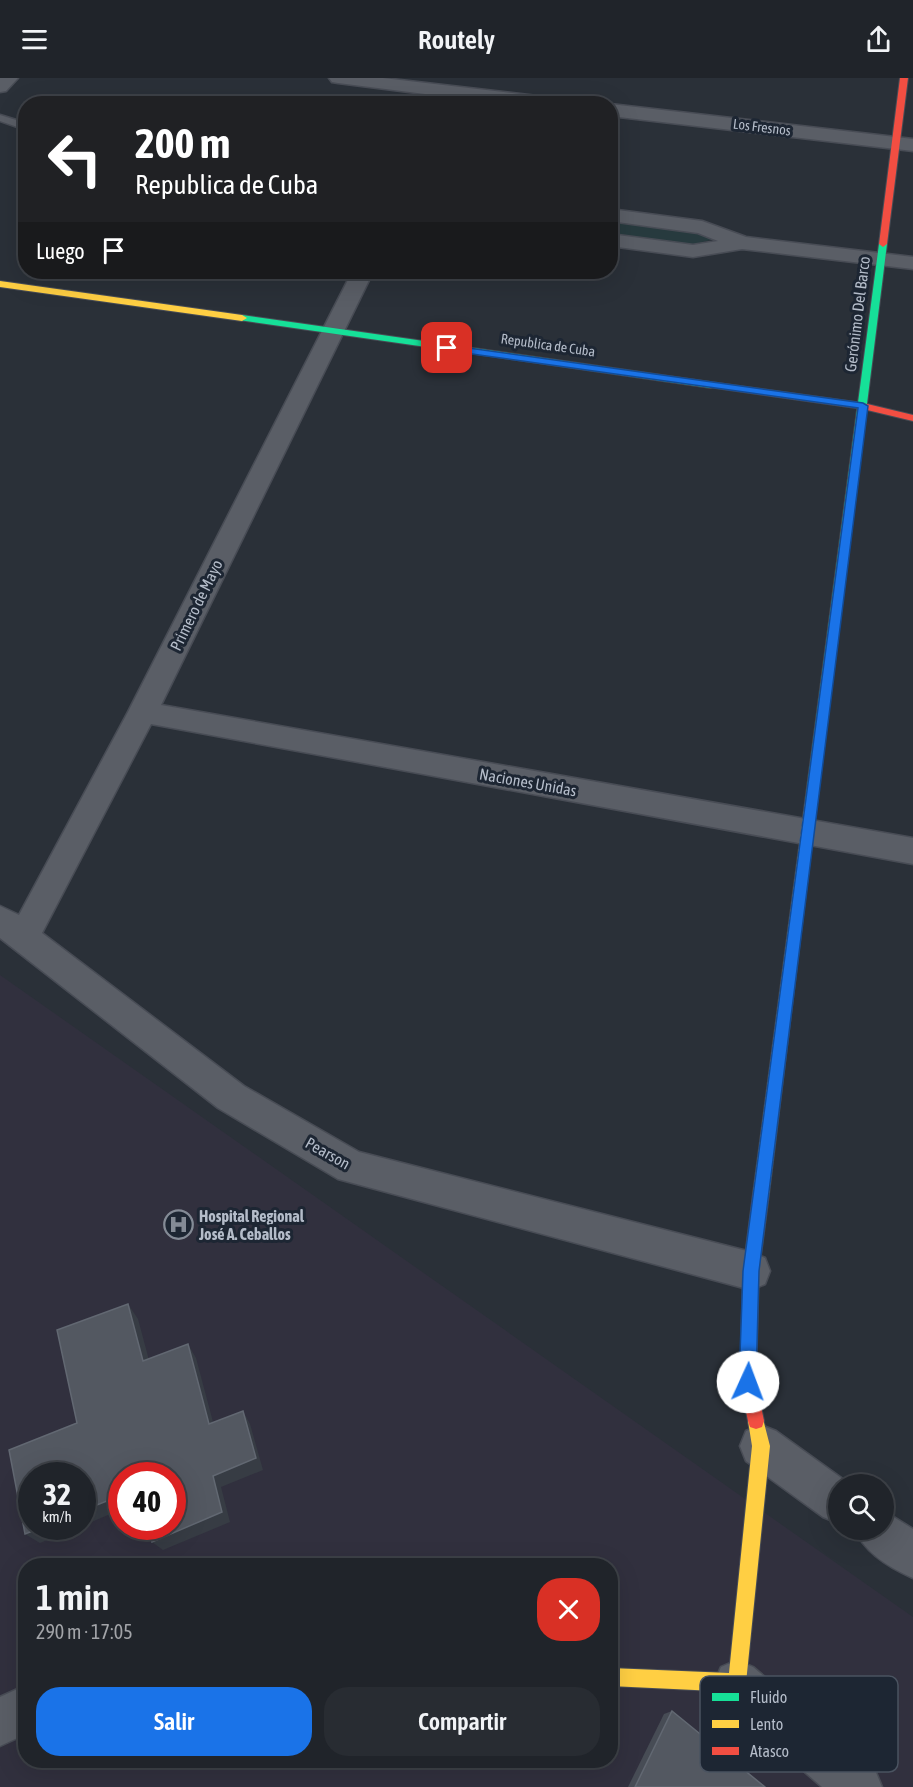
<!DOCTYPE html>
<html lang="es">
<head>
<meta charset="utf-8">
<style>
	body { margin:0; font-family:"Asap Condensed",sans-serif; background:#282c32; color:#f1f3f6; height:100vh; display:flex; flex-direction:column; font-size:22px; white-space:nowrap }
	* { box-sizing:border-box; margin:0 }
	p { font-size:20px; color:#a2a4a8 }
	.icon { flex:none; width:33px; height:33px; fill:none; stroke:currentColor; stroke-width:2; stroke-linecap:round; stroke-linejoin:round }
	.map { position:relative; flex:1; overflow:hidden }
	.panel { position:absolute; left:18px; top:1480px; width:600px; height:210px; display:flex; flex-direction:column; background:#20242a; border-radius:24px; box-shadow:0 6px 24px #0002,0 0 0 2px #3d4147 }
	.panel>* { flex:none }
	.top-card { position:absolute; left:18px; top:18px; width:600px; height:183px; border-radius:24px; box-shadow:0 6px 24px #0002,0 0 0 2px #3d4147; background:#202124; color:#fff; overflow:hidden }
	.controls { position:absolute; left:828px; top:1396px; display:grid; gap:12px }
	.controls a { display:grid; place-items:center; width:66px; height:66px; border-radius:50%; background:#20242a; box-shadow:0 6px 24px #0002,0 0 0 2px #3d4147; font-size:30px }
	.speed { position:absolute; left:18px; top:1384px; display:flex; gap:12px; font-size:30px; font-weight:700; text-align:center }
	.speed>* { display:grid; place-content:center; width:78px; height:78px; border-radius:50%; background:#20242a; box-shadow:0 6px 24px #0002,0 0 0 2px #3d4147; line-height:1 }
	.speed small { font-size:15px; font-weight:400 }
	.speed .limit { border:9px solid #d22; background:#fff; color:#111 }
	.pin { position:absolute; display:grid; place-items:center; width:51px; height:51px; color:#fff; margin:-26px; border-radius:12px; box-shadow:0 3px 9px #0006 }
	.me { position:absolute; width:66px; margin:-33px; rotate:2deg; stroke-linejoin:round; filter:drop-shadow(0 0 4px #0008) }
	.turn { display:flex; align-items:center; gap:21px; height:126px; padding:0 18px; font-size:27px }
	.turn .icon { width:78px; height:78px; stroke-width:2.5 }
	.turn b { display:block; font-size:42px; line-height:51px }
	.then { display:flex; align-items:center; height:57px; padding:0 18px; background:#0003; gap:12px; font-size:22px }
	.round { display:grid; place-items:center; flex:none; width:63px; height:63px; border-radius:24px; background:#282c32 }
	.summary { display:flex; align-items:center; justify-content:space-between; height:102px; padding:0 18px }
	h1 { font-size:36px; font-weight:600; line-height:45px }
	.action { display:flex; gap:12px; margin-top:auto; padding:12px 18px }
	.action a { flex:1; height:69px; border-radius:24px; background:#1a73e8; color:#fff; font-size:24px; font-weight:600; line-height:69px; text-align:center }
	.action a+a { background:#282c32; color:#f1f3f6 }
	header { display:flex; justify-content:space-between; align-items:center; height:78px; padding:0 18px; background:#20242a; font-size:27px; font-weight:600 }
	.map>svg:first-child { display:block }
	.medical { fill:#31303e; fill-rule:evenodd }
	.green { fill:#273a3e }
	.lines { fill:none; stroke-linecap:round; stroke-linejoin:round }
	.lane-casing { stroke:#484c55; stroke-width:3 }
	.street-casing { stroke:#484c55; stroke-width:3 }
	.fast-casing { stroke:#484c55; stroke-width:2 }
	.slow-casing { stroke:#484c55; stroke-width:2 }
	.jam-casing { stroke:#484c55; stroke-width:2 }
	.lane { fill:#5a5e66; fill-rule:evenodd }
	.street { fill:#5a5e66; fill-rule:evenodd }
	.fast { fill:#16e098; fill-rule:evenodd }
	.slow { fill:#ffcf43; fill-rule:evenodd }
	.jam { fill:#f24e42; fill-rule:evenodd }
	.wall { fill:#474c55 }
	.shaded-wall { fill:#373c44 }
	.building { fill:#535861; stroke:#626872; stroke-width:1.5 }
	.route { fill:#1a73e8; stroke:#114b97; stroke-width:1.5 }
	.labels { text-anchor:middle; stroke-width:6; stroke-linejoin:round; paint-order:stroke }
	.far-street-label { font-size:14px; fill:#b4bcc9; stroke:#1d2633 }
	.street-label { font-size:16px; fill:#b4bcc9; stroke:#1d2633 }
	.poi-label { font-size:16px; font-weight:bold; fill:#b4bcc9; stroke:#1d2633; text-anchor:start }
	.key { fill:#1d2633; stroke:#4a5360; stroke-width:1.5 }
	.key-label { font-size:16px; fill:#b4bcc9 }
</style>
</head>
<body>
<header><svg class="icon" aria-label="menu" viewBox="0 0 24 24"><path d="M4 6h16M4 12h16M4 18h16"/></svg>Routely<svg class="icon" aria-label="share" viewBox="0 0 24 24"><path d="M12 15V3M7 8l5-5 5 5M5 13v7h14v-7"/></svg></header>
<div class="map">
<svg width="913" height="1709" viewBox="0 0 913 1709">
	<rect width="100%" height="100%" fill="#2a3038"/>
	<path class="medical" d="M0 897 913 1539V1709H0ZM32 1398H82V1449H32ZM122 1398H172V1449H122ZM26 1488H610V1683H26Z"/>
	<path class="green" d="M611 142 693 153 714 161 691 167 611 156Z"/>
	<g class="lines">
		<defs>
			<path id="lane" d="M0 37 26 45V52L0 43Z"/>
			<path id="street" d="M0 0H18L6 13 0 14Z
				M329 0H383L554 20 561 22 563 26H504L338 5 332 4Z
				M610 26 913 61V73L610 38Z
				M610 131 702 143 746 159 913 179V191L742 171 693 179 610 168V156L693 167 718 163 698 155 610 143Z
				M352 194H373L161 627 913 760V786L151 646 42 855 244 1008 359 1074 751 1174 765 1180 770 1193 765 1206 751 1212 338 1101 218 1030 0 860V828L19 837 128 634Z
				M761 1347 776 1353 851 1407H838V1445L823 1439 746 1383 740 1368 746 1353Z
				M884 1433 913 1451V1500C890 1490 865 1475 855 1452H884Z
				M737 1582 753 1589 875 1692 882 1709H822L721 1621 714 1605 721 1589Z
				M26 1607V1656L0 1668V1619Z"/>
			<path id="fast" d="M883 163 887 166 817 725 811 730 805 725 879 166Z
				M242 237 711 304 716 307 711 310 239 242 237 240Z"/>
			<path id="slow" d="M0 203 242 237 247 240 242 243 0 209Z
				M811 720 817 725 769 1116 766 1121 761 1123 756 1121 753 1116 805 725Z
				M756 1335 762 1337 770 1368 746 1605 744 1612 737 1614 610 1608V1590L729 1595 752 1368 748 1343 750 1337Z"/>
			<path id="jam" d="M900 0H908L887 166 883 169 879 166Z
				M711 304 863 325 913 337V343L863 331 708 309V305Z
				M761 1109 766 1111 769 1116 759 1193 756 1304 764 1343 762 1349 756 1351 750 1349 748 1343 740 1304 743 1193 753 1116 756 1111Z"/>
		</defs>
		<use href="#lane" class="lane-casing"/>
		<use href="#street" class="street-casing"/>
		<use href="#fast" class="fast-casing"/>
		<use href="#slow" class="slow-casing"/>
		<use href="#jam" class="jam-casing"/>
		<use href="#lane" class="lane"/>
		<use href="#street" class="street"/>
		<use href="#fast" class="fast"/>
		<use href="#slow" class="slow"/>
		<use href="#jam" class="jam"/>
	</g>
	<path class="wall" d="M672 1633 765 1709H628L664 1636Z"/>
	<path class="shaded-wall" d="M128 1226 138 1241 153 1297 143 1283Z
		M188 1266 196 1280 217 1359 209 1346Z
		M243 1333 250 1346 263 1392 221 1409 230 1444 163 1472 152 1464 213 1398Z
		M122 1417V1431L82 1448V1433Z
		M43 1449H79L40 1465 25 1456Z"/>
	<path class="building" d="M128 1226 143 1283 188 1266 209 1346 243 1333 256 1380 213 1398 222 1434 152 1464 149 1449H172V1398H122V1417L82 1433V1398H32V1449H43L25 1456 9 1372 77 1345 57 1252Z
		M672 1633 765 1709H635Z"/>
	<path class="route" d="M447 267 863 325 868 328 759 1193 756 1304 754 1310 748 1312 742 1310 739 1304 743 1193 858 330 443 272 442 270Z"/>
	<defs>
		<symbol id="hospital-ring" viewBox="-11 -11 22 22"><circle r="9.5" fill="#1d2633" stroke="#848b96" stroke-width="1.5"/><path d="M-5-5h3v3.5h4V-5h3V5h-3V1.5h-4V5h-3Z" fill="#848b96"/></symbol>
	</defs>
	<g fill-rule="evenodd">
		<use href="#hospital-ring" x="162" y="1130" width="33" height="33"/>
	</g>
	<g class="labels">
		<g class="far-street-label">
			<text transform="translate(762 49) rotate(7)" y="5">Los Fresnos</text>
			<text transform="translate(548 267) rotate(8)" y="5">Republica de Cuba</text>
		</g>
		<g class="street-label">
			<text transform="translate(857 236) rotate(-83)" y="6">Gerónimo Del Barco</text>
			<text transform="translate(196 527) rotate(-64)" y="6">Primero de Mayo</text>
			<text transform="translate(528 704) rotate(10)" y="6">Naciones Unidas</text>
			<text transform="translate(328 1075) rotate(29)" y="6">Pearson</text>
		</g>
		<g class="poi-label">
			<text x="199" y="1144">Hospital Regional<tspan x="199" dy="18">José A. Ceballos</tspan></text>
		</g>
	</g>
	<rect x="700" y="1598" width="198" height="96" rx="9" class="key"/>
	<rect x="712" y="1615" width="27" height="8" fill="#16e098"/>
	<rect x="712" y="1642" width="27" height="8" fill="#ffcf43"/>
	<rect x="712" y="1669" width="27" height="8" fill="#f24e42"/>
	<g class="key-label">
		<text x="750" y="1625">Fluido</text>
		<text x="750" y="1652">Lento</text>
		<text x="750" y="1679">Atasco</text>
	</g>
</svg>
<div class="controls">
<a><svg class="icon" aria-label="search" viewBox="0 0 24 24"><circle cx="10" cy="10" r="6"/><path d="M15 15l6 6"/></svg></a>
</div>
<div class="speed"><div>32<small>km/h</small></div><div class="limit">40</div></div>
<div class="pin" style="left:447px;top:270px;background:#d93025"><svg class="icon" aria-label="arrive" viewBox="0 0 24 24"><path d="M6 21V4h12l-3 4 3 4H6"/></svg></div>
<svg class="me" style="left:748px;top:1304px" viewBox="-20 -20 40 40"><circle r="19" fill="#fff"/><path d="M0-13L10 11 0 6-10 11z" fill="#1a73e8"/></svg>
<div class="top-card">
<div class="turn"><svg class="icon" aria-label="left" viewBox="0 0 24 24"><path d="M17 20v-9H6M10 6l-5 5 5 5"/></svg><div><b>200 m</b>Republica de Cuba</div></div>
<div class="then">Luego<svg class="icon" aria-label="arrive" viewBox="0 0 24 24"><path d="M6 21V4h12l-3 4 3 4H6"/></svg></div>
</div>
<section class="panel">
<div class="summary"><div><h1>1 min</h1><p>290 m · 17:05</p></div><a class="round" style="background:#d93025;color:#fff"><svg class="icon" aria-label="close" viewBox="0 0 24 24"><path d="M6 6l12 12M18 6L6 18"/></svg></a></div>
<div class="action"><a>Salir</a><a>Compartir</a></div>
</section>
</div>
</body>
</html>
